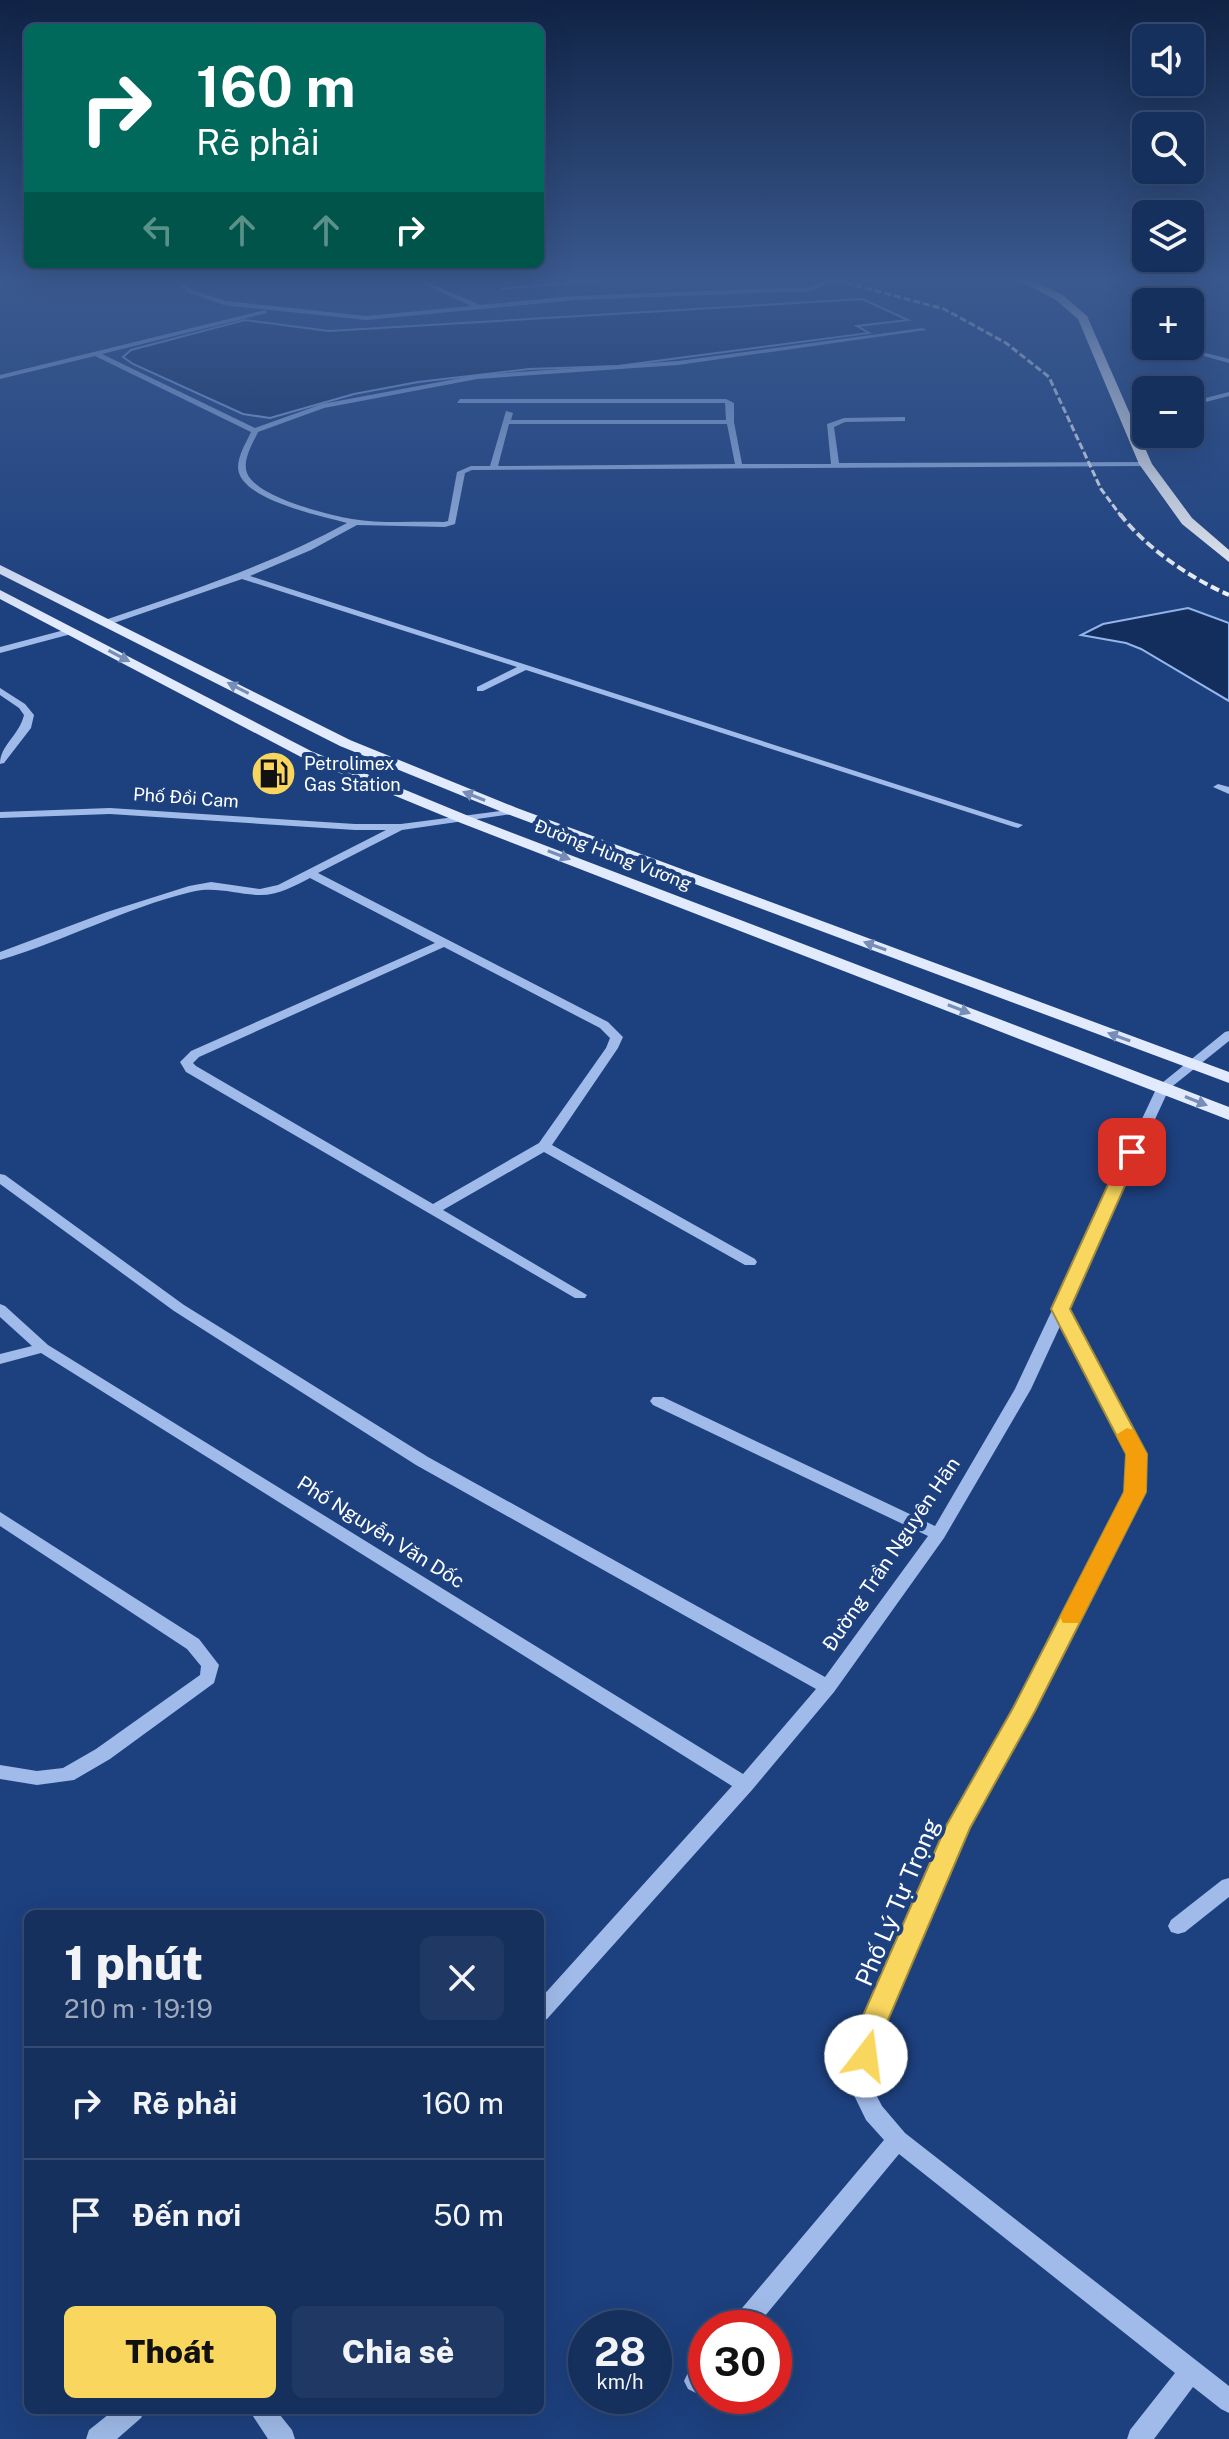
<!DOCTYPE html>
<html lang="vi">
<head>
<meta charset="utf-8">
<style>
	body { margin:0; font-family:"Public Sans",sans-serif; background:#1f3864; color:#f1f3f6; height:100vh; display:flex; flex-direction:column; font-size:30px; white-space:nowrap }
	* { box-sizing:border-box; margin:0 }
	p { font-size:26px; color:#9ea9bc }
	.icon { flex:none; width:44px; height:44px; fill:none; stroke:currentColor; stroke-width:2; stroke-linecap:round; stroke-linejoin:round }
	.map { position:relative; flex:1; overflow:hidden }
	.panel { position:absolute; left:24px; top:1910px; width:520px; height:504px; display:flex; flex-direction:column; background:#16305e; border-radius:12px; box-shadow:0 8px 32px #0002,0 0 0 2px #354b73 }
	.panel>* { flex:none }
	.guide { position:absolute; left:24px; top:24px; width:520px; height:244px; border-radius:12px; box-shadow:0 8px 32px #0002,0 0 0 2px #354b73; background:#00695c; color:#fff; overflow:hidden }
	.buttons { position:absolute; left:1132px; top:24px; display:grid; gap:16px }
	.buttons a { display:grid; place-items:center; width:72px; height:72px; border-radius:12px; background:#16305e; box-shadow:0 8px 32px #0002,0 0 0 2px #354b73; font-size:40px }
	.speed { position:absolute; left:568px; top:2310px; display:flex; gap:16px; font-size:40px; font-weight:700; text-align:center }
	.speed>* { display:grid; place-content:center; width:104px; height:104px; border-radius:50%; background:#16305e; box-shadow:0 8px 32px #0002,0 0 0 2px #354b73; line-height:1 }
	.speed small { font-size:20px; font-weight:400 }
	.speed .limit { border:12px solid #d22; background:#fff; color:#111 }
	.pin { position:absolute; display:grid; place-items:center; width:68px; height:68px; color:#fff; margin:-34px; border-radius:16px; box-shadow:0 4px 12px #0006 }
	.me { position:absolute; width:88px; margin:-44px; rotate:15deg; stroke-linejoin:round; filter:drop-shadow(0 0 6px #0008) }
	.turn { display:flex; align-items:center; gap:28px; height:168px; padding:0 40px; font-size:36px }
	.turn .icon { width:104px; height:104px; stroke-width:2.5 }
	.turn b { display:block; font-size:56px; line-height:68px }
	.lanes { display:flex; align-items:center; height:76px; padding:0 40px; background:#0003; justify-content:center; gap:40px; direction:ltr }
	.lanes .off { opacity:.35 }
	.round { display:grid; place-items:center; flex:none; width:84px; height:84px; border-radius:12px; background:#1f3864 }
	.overview { display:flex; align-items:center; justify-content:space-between; height:136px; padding:0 40px }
	h1 { font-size:48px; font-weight:800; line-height:60px }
	.cta { display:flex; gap:16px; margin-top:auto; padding:16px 40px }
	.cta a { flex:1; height:92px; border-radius:12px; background:#f9d75e; color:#111; font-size:32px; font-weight:800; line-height:92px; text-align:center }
	.cta a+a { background:#1f3864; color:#f1f3f6 }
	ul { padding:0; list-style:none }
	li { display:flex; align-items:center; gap:24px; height:112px; padding:0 40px; border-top:2px solid #354b73 }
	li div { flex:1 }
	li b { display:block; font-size:30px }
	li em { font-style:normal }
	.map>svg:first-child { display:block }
	.water { fill:#132d5d; stroke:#93b5ea; stroke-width:2 }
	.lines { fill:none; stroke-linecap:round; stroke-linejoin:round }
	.minor { fill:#a0bbe9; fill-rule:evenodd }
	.major { fill:#e2ebfe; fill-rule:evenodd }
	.highway { fill:#fff; fill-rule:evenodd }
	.rail-far1 { stroke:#fff; stroke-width:3; stroke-dasharray:7 3; stroke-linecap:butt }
	.rail { stroke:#fff; stroke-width:4; stroke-dasharray:9 4; stroke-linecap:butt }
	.oneway { fill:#768db8 }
	.route { fill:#f9d75e; stroke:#a28c3d; stroke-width:2 }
	.slow { fill:#f59e0b }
	.labels { text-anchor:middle; stroke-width:8; stroke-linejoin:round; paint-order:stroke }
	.far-poi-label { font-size:18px; fill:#fff; stroke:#1d407e; text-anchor:start }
	.far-street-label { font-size:18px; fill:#fff; stroke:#1d407e }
	.street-label { font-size:20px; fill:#fff; stroke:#1d407e }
	.near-street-label { font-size:24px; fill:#fff; stroke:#1d407e }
</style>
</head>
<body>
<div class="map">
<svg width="1229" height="2439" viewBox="0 0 1229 2439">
	<rect width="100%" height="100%" fill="#1d407e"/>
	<path class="water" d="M862 299 908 320 857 326 869 333 618 366 529 369 418 382 354 394 270 418 243 414 133 364 123 357 131 350 245 320 329 331Z
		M1188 608 1229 623V701L1141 649 1126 643 1081 635 1103 624Z"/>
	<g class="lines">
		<path class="minor" d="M171 280H179L192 290 225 301 366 316 471 306 421 283 422 280 480 305 575 296 810 287 826 280H836L811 291 575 300 366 320 224 305 188 292Z
			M582 280H618L502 290 499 288Z
			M265 310 267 313 102 354 255 428 322 404 477 375 678 361 923 328 926 330 678 365 477 379 324 408 258 432C253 443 242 460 247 473 256 497 328 515 352 519 381 524 414 521 444 522L448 521 457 472 471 466H490L506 411 513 413 511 420H726L725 403H457L460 399H726L734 403V422L742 464H831L827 424 844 418 902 417H905V421L845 422 834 427 839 463 1149 462V466H1146L472 470 465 473 455 524 445 527 357 525 311 550 250 576 1023 825 1018 828 1014 827 526 670 483 691H477V687L517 667 242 579 111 624H105V620C188 592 270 565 347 523 322 516 240 500 238 468 238 455 246 443 251 432L95 356 0 379V375ZM509 424H727L735 464 498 466Z
			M1133 336 1146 338V342L1133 338Z
			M1168 346H1179L1229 359V363Z
			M1229 392V396L1190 406V402Z
			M1146 413V417L1126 422 1122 420Z
			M72 628 77 631 75 633 0 653V647Z
			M0 688 25 704 34 715 31 728 4 763 0 764C0 745 19 736 24 715L19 708 0 695Z
			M1218 784 1229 787V794L1213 787Z
			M110 808 355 824H401L516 809 517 811 512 814 402 830 318 873 608 1022 623 1037 618 1048 552 1145 755 1259 757 1262 755 1265H745L544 1152 443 1210 587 1295 585 1298H575L186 1072 180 1062 191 1051 435 943 310 878C294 886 277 896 258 895 235 894 215 886 191 892 125 908 65 941 0 960V952L107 912 189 886 211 882 260 889 278 885 386 830H355L110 814 0 818V812ZM444 947 600 1028 610 1038 606 1048 539 1143 433 1204 196 1066 193 1063 199 1057Z
			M1229 1031V1041L1169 1089 1067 1309 1145 1454 1143 1492 1032 1711 967 1828 882 2027 871 2085 882 2106 905 2133 1229 2386V2413L1221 2409 1193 2387 1154 2439H1127L1130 2430 1175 2373 899 2154 755 2328H728L732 2320 884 2140 866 2120 849 2085 862 2027 948 1826 1015 1709 1127 1492 1129 1454 1061 1324 1031 1389 944 1538 834 1692 752 1790 547 2019 540 2022V1999L732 1786 41 1353 0 1364V1354L32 1346 0 1317V1304L5 1306 48 1345 743 1774 816 1689 416 1465 174 1311 0 1184V1174L5 1175 184 1305 428 1457 825 1677 928 1536 653 1405 650 1401 653 1397H663L935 1526 1015 1389 1157 1087 1225 1032Z
			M0 1512 199 1639 219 1665 214 1683 110 1759 74 1780 37 1785 0 1779V1765L37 1771 63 1768 96 1749 200 1675 201 1666 187 1649 0 1526Z
			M1229 1878V1897L1185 1932 1178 1934 1171 1932 1168 1926 1171 1920 1222 1880Z
			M706 2357V2387L696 2393 688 2389 684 2381C689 2370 695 2362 706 2357Z
			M114 2410H145L141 2418 117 2439H86L89 2430Z
			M249 2410H276L292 2430 295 2439H268Z"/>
		<path class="major" d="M0 565 350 740 517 808 1229 1072V1083L507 814 340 746 0 574Z
			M0 590 311 751 471 817 1229 1107V1120L461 823 301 757 0 599Z"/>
		<path class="highway" d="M1018 280H1032L1064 296 1087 316 1152 464 1192 518 1229 550V562L1182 524 1139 464 1078 319 1056 300Z"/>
		<path class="rail-far1" d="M836 280 944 309 1006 343 1049 377 1101 489 1121 516"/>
		<path class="rail" d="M1120 514C1146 548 1190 578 1229 595"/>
	</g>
	<defs><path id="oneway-solid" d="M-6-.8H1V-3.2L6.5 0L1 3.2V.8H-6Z" transform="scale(2)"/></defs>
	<g class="oneway">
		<use href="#oneway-solid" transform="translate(119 656) rotate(28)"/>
		<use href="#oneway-solid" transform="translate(238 688) rotate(-153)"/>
		<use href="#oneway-solid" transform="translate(474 796) rotate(-158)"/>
		<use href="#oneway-solid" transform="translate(559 855) rotate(21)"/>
		<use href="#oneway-solid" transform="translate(875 946) rotate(-160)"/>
		<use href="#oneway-solid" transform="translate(959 1009) rotate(21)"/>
		<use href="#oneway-solid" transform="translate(1119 1037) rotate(-160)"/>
		<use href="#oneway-solid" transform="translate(1196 1101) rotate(22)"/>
	</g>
	<linearGradient id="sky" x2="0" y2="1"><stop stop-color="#102345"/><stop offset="0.45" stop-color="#3a598f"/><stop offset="1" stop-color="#3a598f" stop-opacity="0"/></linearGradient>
	<rect width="1229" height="622" fill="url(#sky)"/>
	<path class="route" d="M1132 1147 1140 1152 1070 1309 1147 1454 1146 1492 1035 1711 970 1828 885 2027 875 2065 866 2068 856 2065 852 2056 858 2027 946 1826 1013 1708 1124 1492 1126 1454 1051 1309 1123 1152Z"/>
	<path class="slow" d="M1127 1428 1134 1430 1147 1454 1146 1492 1079 1623H1063L1060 1617 1124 1492 1126 1454 1116 1435Z"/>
	<defs>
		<symbol id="fuel-disc" viewBox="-11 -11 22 22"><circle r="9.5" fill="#f9d75e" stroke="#1d407e"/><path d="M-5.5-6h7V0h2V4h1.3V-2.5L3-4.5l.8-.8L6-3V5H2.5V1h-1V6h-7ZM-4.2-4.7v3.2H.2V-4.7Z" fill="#111"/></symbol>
	</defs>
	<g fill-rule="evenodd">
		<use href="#fuel-disc" x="248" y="748" width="51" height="51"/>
	</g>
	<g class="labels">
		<g class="far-poi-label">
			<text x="304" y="770">Petrolimex<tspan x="304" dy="21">Gas Station</tspan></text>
		</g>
		<g class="far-street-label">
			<text transform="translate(186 798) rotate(4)" y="6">Phố Đồi Cam</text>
			<text transform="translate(613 855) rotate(21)" y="6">Đường Hùng Vương</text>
		</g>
		<g class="street-label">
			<text transform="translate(381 1532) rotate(32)" y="7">Phố Nguyễn Văn Dốc</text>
			<text transform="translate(891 1554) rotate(-56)" y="7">Đường Trần Nguyên Hãn</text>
		</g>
		<g class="near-street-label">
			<text transform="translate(898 1902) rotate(-67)" y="8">Phố Lý Tự Trọng</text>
		</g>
	</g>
</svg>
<div class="buttons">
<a><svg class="icon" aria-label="sound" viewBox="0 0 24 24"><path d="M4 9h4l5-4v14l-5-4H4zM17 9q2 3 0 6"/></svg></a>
<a><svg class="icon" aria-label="search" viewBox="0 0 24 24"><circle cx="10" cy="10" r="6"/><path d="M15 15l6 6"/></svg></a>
<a><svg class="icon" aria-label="layers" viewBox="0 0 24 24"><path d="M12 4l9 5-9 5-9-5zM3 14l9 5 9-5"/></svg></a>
<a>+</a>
<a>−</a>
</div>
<div class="speed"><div>28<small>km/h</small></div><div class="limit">30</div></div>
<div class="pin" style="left:1132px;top:1152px;background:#d93025"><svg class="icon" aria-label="arrive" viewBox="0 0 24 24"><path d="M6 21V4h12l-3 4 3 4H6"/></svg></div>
<svg class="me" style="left:866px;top:2056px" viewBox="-20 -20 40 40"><circle r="19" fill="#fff"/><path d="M0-13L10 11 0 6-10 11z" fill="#f9d75e"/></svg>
<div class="guide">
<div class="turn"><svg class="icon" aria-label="right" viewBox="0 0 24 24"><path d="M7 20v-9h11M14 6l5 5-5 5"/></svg><div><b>160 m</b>Rẽ phải</div></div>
<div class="lanes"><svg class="icon off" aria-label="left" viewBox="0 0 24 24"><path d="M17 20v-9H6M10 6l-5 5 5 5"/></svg><svg class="icon off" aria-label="ahead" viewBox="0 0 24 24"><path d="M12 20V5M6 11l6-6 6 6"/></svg><svg class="icon off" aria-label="ahead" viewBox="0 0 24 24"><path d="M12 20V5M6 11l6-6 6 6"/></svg><svg class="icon" aria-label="right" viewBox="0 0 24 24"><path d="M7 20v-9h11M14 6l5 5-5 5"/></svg></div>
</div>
<section class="panel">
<div class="overview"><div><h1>1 phút</h1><p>210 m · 19:19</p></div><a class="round"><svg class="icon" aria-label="close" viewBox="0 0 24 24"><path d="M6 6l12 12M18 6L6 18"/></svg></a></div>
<ul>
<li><svg class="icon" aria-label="right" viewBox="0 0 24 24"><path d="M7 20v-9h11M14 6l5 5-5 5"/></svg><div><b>Rẽ phải</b></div><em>160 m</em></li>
<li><svg class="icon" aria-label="arrive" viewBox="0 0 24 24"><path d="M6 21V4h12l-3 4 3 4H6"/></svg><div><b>Đến nơi</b></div><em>50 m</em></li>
</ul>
<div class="cta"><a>Thoát</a><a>Chia sẻ</a></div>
</section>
</div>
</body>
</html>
